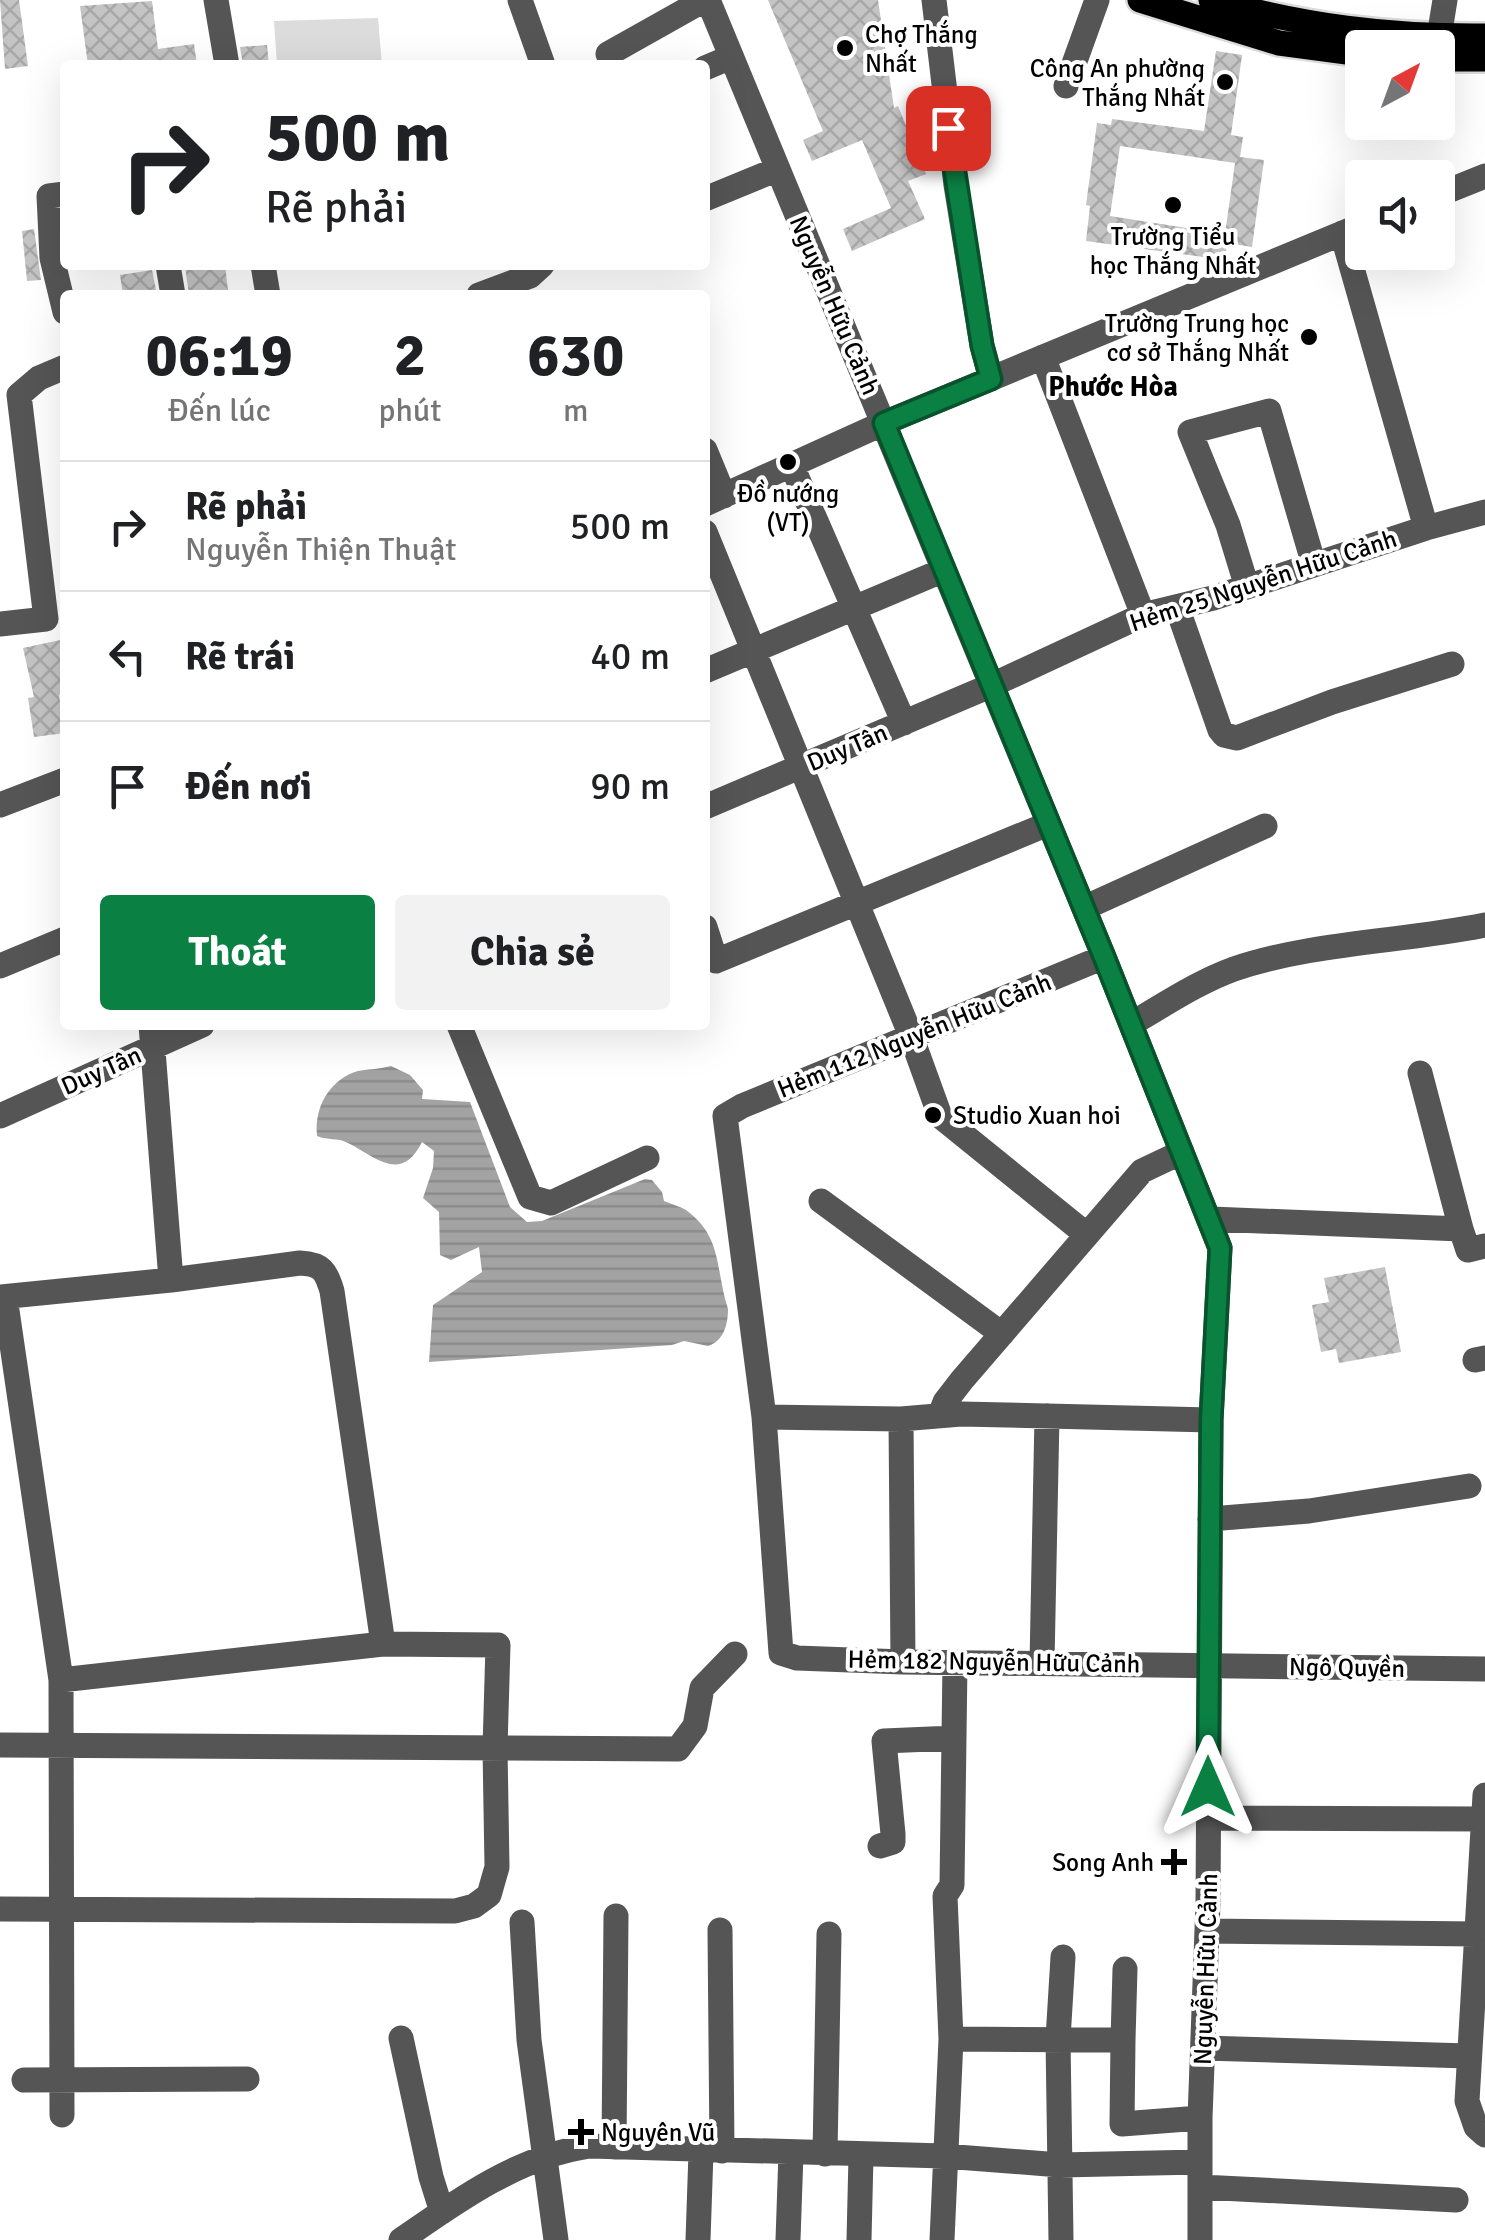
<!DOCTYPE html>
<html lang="vi">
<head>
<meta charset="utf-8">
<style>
	body { margin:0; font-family:Signika,sans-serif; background:#f2f2f2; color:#202124; height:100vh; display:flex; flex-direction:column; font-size:38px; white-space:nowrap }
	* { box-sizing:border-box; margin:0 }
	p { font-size:32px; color:#757577 }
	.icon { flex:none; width:55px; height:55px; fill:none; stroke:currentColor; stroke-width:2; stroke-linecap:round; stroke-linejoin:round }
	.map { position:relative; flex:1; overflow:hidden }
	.panel { position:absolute; left:60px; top:290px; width:650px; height:740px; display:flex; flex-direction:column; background:#fff; border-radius:10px; box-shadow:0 10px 40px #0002 }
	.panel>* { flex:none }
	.top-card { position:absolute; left:60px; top:60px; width:650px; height:210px; border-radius:10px; box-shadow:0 10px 40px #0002; background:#fff; color:#202124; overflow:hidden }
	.needle { width:65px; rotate:41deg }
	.buttons { position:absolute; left:1345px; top:30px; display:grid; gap:20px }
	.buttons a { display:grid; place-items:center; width:110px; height:110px; border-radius:10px; background:#fff; box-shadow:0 10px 40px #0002; font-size:50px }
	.pin { position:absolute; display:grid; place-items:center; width:85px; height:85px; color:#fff; margin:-42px; border-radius:20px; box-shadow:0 5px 15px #0006 }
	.me { position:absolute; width:110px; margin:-55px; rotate:0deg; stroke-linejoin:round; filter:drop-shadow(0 0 8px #0008) }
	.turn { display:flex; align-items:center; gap:35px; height:210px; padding:0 40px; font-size:45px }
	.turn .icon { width:130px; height:130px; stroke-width:2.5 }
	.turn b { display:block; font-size:70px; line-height:85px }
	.eta { display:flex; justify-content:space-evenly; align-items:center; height:170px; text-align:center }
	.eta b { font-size:60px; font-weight:700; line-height:70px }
	.action { display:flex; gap:20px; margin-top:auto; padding:20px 40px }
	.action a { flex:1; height:115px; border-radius:10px; background:#0b8043; color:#fff; font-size:40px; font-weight:700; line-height:115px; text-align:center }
	.action a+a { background:#f2f2f2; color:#202124 }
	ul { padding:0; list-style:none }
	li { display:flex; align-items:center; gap:30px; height:130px; padding:0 40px; border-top:2px solid #e0e0e0 }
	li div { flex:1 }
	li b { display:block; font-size:38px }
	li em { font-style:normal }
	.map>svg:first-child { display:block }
	.park { fill:#dcdcdc }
	.water { fill:url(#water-rules) }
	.building { fill:url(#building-cross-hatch); fill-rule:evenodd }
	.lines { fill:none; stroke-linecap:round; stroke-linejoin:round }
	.major-casing { stroke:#dbdbdb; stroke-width:30 }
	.minor { stroke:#555; stroke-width:25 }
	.major { stroke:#000; stroke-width:25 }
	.route-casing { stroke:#07532c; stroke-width:25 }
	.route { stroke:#0b8043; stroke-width:18 }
	.poi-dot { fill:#000; stroke:#fff; stroke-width:4 }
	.labels { text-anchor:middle; stroke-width:8; stroke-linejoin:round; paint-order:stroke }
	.poi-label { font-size:25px; fill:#000; stroke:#fff; text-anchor:start }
	.street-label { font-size:25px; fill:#000; stroke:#fff }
	.neighbourhood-label { font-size:28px; font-weight:bold; fill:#000; stroke:#fff }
</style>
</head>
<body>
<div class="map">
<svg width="1485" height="2240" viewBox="0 0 1485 2240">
	<defs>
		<pattern id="water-rules" width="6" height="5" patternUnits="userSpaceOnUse" patternTransform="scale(2.5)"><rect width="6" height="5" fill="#a3a3a3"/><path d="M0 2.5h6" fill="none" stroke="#8b8b8b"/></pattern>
		<pattern id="building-cross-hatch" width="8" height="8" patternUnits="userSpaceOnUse" patternTransform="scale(2.5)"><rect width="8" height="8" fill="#c4c4c4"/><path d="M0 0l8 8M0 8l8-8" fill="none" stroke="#a7a7a7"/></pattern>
	</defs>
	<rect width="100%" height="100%" fill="#fff"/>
	<path class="park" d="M378 18 382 65H277L274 21Z"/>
	<path class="water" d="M391 1066 410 1075 423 1090 422 1099 470 1102 510 1207 527 1222 542 1221 645 1179 652 1180 662 1192 664 1201C671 1204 679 1206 686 1210 723 1237 715 1269 728 1309 728 1324 724 1341 708 1346L684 1341 672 1345 429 1362 433 1305 482 1272 479 1247 451 1260 440 1255 439 1212 423 1198 433 1168 434 1151 422 1142C401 1184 376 1157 348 1143 337 1137 328 1141 317 1136 314 1107 330 1079 358 1071 369 1069 380 1069 391 1066Z"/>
	<path class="building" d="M0 0H19L28 66 5 69Z
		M768 0H878L894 108 898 106 926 174 908 181 925 219 852 251 843 229 891 208 862 140 812 161 803 140 823 131Z
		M152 1 158 49 194 44 197 65H88L80 6Z
		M267 45 269 65H243L240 47Z
		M1216 51 1242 55 1231 135 1243 137 1240 157 1264 160 1252 247 1227 243 1225 260 1086 241 1090 206 1086 205 1097 123 1111 125 1112 119 1204 131ZM1120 146 1235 163 1225 234 1110 216Z
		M34 229 41 280 27 281 22 231Z
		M192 265H225L228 290 189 295 185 266Z
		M152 270 157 295H123L120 275Z
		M65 639V694L59 695 65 733 34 737 28 698 34 697 23 648Z
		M1385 1267 1401 1352 1339 1363 1336 1349 1321 1352 1312 1305 1329 1302 1324 1278Z"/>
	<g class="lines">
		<defs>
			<path id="major" d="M1140 0 1279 43 1362 54
				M1211 0C1304 26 1388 37 1485 36
				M1438 59H1485"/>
		</defs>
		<use href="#major" class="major-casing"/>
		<path class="minor" d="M216 0 227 65
			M520 0 543 65
			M708 0 1104 957 1220 1248 1211 1420 1208 1903 1200 2118V2240
			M934 0 956 185 982 345 991 379
			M1439 37 1445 0
			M608 54 704 0
			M705 68 731 57
			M1066 86 1097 0
			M65 194 49 196 52 258 65 312
			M1438 195 1485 176
			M705 199 778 169
			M1342 233 1426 528
			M168 265 173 295
			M263 265 268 295
			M479 295 530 276 542 265
			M1043 357 1143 615
			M705 450 724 496
			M792 466 904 723
			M705 504 884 423 1362 225
			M705 532 911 1036 940 1116 1087 1235
			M1247 587 1228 525 1190 432 1269 411 1314 565
			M1177 607 1220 730 1224 735 1237 738 1332 702 1452 664
			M0 624 46 619 19 395 39 378 65 367
			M705 671 944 570
			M0 805 65 780
			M705 807 990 686 1143 615 1213 598 1426 528 1485 512
			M1084 908 1265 826
			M705 927 716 961 1048 824
			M1104 957 742 1106 725 1116 764 1417 781 1653 797 1658 903 1662 1485 1669
			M0 966 65 939
			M1131 1024C1164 1005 1198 982 1234 969 1314 942 1402 942 1485 925
			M151 1025 171 1280 300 1263C322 1264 326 1271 332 1291L383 1644
			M459 1025 530 1197 551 1203 647 1158
			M0 1116 202 1025
			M821 1201 1002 1334
			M1211 1219 1461 1229 1420 1073
			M1461 1229 1468 1250 1485 1246
			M0 1297 171 1280
			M5 1297 61 1680 62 2115
			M1475 1360 1485 1358
			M940 1415 945 1402 962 1380 1142 1171 1182 1152
			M764 1417 901 1419 961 1414 1211 1420
			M901 1419 903 1662
			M1210 1519 1309 1511 1469 1486
			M1042 1663 1047 1416
			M0 1745 678 1749 695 1726 702 1688 735 1654
			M1485 1795 1467 2101 1476 2127 1485 2135
			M1208 1818 1484 1819
			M880 1846 893 1842V1834L884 1741 954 1738
			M0 1909 455 1911 474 1906 489 1895 497 1867 495 1748 498 1645 383 1644 61 1680
			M522 1922 529 2040 556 2240
			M720 1930 722 2151
			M1207 1931 1477 1934
			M401 2038 431 2177 442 2212
			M951 2039 1123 2040 1122 2124 1200 2118
			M1123 2040 1125 1969
			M1203 2048 1468 2056
			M24 2080 247 2079
			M614 2147 616 1916
			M825 2154 829 1934
			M1201 2187 1456 2200
			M401 2240C458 2200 520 2156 590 2146L944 2156 1060 2165 1200 2162
			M698 2240 701 2152
			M788 2240 791 2153
			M859 2240 861 2156
			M942 2240 951 2039 945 1896 952 1885 955 1662
			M1061 2240 1058 2039 1063 1957"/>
		<use href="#major" class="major"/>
	</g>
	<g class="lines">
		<defs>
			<path id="route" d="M948 128 982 346 991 379 884 423 1104 957 1220 1248 1211 1420 1208 1787"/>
		</defs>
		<use href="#route" class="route-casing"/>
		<use href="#route" class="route"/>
	</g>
	<g class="poi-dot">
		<circle cx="845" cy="48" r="10"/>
		<circle cx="1225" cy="82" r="10"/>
		<circle cx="1173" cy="205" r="10"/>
		<circle cx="1309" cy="337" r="10"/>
		<circle cx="788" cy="462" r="10"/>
		<circle cx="933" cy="1115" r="10"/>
		<path d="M1169 1847h10v10h10v10h-10v10h-10v-10h-10v-10h10z"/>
		<path d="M576 2117h10v10h10v10h-10v10h-10v-10h-10v-10h10z"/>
	</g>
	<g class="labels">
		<g class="poi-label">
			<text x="865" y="43">Chợ Thắng<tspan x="865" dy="29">Nhất</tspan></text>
			<text x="1205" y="77" text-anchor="end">Công An phường<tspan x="1205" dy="29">Thắng Nhất</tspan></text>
			<text x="1173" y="245" text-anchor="middle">Trường Tiểu<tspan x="1173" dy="29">học Thắng Nhất</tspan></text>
			<text x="1289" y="332" text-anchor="end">Trường Trung học<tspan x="1289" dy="29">cơ sở Thắng Nhất</tspan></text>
			<text x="788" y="502" text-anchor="middle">Đồ nướng<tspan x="788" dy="29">(VT)</tspan></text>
			<text x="953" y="1124">Studio Xuan hoi</text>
			<text x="1154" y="1871" text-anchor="end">Song Anh</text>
			<text x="601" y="2141">Nguyên Vũ</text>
		</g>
		<g class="street-label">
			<text transform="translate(835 305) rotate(67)" y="9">Nguyễn Hữu Cảnh</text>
			<text transform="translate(1263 580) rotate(-18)" y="9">Hẻm 25 Nguyễn Hữu Cảnh</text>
			<text transform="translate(847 747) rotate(-23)" y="9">Duy Tân</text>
			<text transform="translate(914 1035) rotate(-22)" y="9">Hẻm 112 Nguyễn Hữu Cảnh</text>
			<text transform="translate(101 1070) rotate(-24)" y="9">Duy Tân</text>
			<text transform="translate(994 1661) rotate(1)" y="9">Hẻm 182 Nguyễn Hữu Cảnh</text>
			<text transform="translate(1347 1667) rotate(1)" y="9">Ngô Quyền</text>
			<text transform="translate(1205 1969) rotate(-88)" y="9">Nguyễn Hữu Cảnh</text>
		</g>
		<g class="neighbourhood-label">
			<text x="1113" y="396">Phước Hòa</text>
		</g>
	</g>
</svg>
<div class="buttons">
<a><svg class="needle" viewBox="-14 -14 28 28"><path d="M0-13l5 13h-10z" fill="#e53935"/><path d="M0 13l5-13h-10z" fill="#757577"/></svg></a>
<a><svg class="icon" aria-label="sound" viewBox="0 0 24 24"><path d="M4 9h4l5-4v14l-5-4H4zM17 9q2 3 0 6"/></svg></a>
</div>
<div class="pin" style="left:948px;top:128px;background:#d93025"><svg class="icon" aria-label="arrive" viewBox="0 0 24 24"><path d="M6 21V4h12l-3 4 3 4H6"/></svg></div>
<svg class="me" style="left:1208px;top:1787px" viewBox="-20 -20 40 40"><path d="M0-17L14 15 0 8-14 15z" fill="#0b8043" stroke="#fff" stroke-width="4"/></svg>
<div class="top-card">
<div class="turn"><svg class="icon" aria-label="right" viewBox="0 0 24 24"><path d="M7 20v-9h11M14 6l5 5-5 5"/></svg><div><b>500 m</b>Rẽ phải</div></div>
</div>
<section class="panel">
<div class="eta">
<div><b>06:19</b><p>Đến lúc</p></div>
<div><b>2</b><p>phút</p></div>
<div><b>630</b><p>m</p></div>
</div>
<ul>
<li><svg class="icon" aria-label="right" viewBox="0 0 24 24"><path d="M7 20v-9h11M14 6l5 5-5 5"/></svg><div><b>Rẽ phải</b><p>Nguyễn Thiện Thuật</p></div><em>500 m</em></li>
<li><svg class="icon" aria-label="left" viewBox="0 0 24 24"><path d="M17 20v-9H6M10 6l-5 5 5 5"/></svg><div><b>Rẽ trái</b></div><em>40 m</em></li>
<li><svg class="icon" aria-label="arrive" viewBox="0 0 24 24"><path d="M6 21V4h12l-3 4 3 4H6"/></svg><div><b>Đến nơi</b></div><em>90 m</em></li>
</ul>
<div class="action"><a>Thoát</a><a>Chia sẻ</a></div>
</section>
</div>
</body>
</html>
